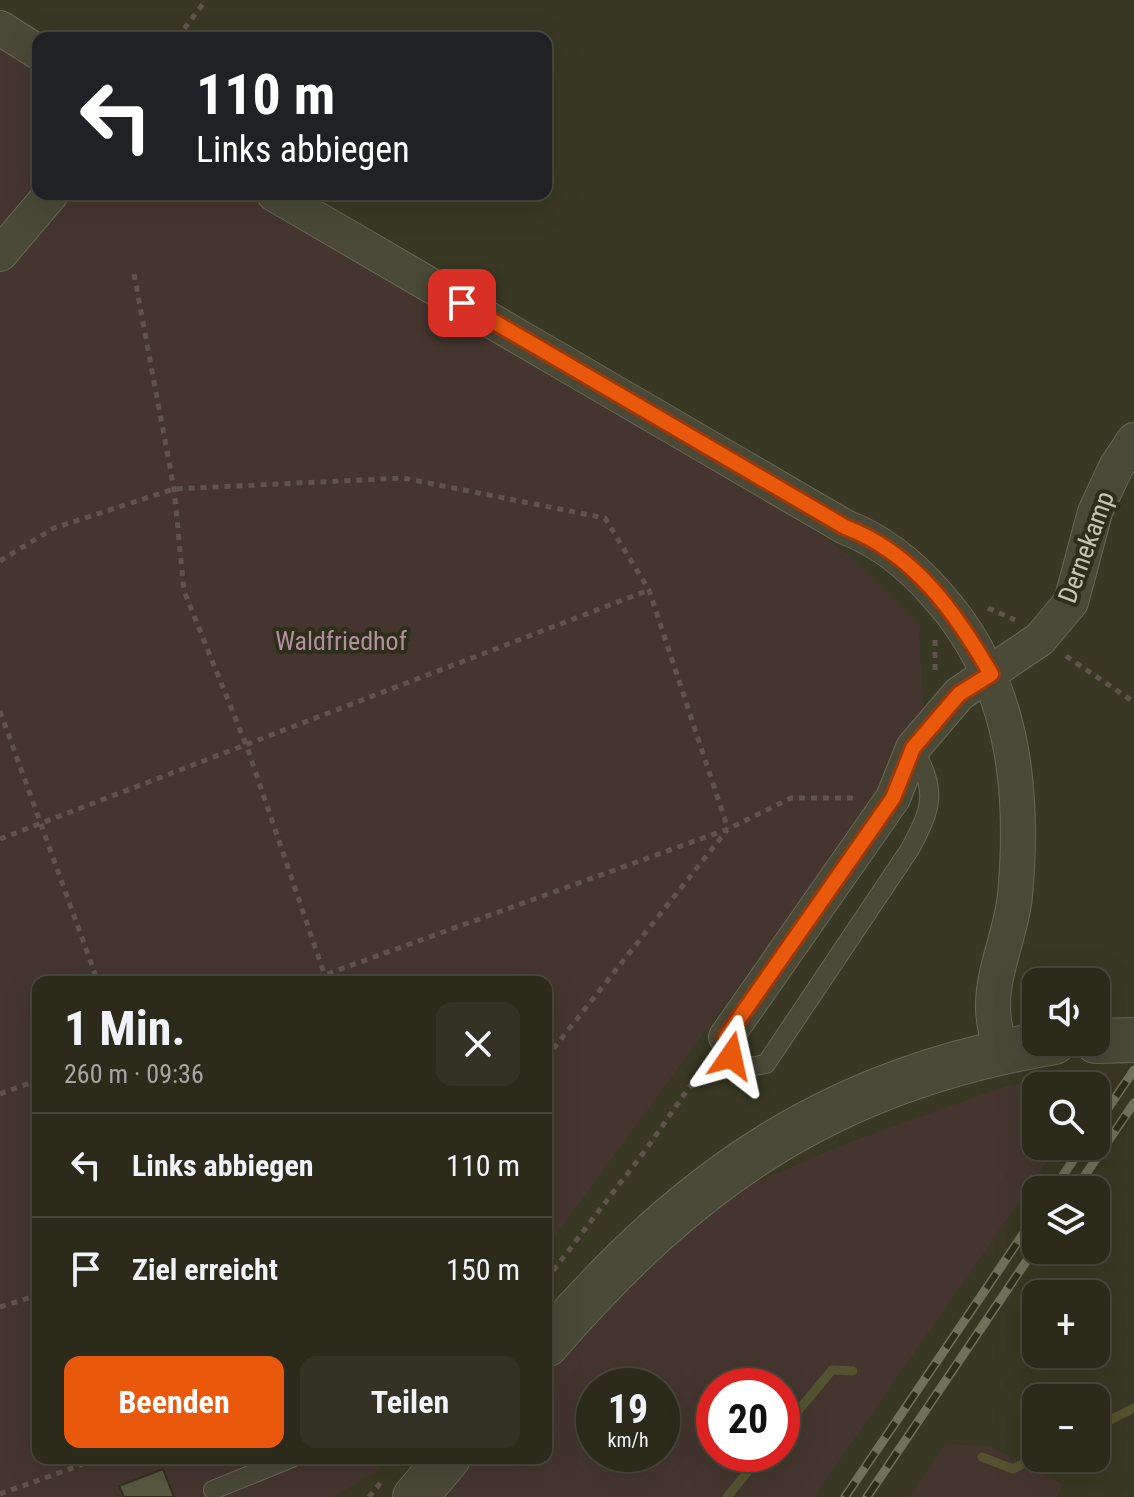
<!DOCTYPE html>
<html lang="de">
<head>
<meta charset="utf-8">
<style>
	body { margin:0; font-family:"Roboto Condensed",sans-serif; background:#333224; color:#f1f3f6; height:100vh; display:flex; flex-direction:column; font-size:30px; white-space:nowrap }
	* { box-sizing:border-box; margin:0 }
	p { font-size:26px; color:#a6a7a3 }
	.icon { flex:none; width:44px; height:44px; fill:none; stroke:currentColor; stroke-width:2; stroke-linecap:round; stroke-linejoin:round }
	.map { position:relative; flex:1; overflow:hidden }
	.side { position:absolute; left:32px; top:976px; width:520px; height:488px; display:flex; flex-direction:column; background:#2b2a1b; border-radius:16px; box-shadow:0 8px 32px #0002,0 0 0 2px #47463a }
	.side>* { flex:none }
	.hud { position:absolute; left:32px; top:32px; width:520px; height:168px; border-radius:16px; box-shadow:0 8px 32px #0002,0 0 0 2px #47463a; background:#202124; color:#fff; overflow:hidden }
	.tools { position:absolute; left:1022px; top:968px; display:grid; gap:16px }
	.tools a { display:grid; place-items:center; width:88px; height:88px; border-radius:16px; background:#2b2a1b; box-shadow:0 8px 32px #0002,0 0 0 2px #47463a; font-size:40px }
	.speed { position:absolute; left:576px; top:1368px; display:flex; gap:16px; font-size:40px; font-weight:700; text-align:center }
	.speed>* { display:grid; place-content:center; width:104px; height:104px; border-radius:50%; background:#2b2a1b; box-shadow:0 8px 32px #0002,0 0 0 2px #47463a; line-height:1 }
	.speed small { font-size:20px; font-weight:400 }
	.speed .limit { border:12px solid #d22; background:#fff; color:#111 }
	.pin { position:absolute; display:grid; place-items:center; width:68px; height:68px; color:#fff; margin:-34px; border-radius:16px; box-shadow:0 4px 12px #0006 }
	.me { position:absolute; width:88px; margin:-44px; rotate:11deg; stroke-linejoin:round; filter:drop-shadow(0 0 6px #0008) }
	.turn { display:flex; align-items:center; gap:28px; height:168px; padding:0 32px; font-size:36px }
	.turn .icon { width:104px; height:104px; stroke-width:2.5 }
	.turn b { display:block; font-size:56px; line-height:68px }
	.round { display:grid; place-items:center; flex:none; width:84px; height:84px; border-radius:16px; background:#333224 }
	.overview { display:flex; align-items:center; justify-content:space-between; height:136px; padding:0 32px }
	h1 { font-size:48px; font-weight:700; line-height:60px }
	.cta { display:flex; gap:16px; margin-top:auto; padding:16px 32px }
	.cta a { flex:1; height:92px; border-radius:16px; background:#ea580c; color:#fff; font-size:32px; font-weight:700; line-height:92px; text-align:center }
	.cta a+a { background:#333224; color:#f1f3f6 }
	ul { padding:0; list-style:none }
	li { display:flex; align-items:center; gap:24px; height:104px; padding:0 32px; border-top:2px solid #47463a }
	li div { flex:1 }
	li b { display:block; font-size:30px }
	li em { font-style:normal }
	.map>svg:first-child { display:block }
	.green { fill:#44362f; fill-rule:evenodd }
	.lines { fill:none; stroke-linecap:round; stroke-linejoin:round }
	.stream { stroke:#545330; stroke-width:9 }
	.building { fill:#595841; stroke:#31301f; stroke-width:2 }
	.service-casing { stroke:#686756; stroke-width:20 }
	.minor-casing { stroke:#686756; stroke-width:36 }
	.tertiary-casing { stroke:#686756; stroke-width:46 }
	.path { stroke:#5e544b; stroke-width:5; stroke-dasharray:6 6; stroke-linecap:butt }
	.service { stroke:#4a4938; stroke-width:18 }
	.minor { stroke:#4a4938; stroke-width:34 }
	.tertiary { stroke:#4a4938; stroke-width:44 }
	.rail-casing { stroke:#71705a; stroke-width:9 }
	.rail { stroke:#2f2e1d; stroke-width:6; stroke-dasharray:18; stroke-linecap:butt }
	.route-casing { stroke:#983908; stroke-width:20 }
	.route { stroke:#ea580c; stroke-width:14 }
	.labels { text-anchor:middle; stroke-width:8; stroke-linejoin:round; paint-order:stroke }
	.street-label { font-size:26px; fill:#c6c5b3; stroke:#2f2e1d }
	.park-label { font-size:26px; fill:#b0919d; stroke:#2f2e1d }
</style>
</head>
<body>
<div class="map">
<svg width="1134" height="1497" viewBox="0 0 1134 1497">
	<rect width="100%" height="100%" fill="#393824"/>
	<path class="green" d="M0 37 38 61V194L0 243Z
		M61 194H246L694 449 848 554 918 624 924 711 872 804 546 1248V982H38V1458H385L374 1473 332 1497H0V269Z
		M1110 1071 1096 1091V1086H1036V1146H1058L814 1497H445L477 1458H546V1373L584 1326 729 1194 842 1145 1006 1086ZM594 1386H662V1454H594ZM714 1386H782V1454H714Z
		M945 1444 990 1446 1062 1484 1057 1497H910Z"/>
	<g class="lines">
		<path class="stream" d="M1096 1427 1134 1408
			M782 1430 832 1370 853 1371
			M982 1457 1013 1469 1036 1457
			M727 1497 762 1454"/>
	</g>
	<path class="building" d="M163 1469 174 1497H124L119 1486Z"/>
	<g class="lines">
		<defs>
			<path id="service" d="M726 1037 731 1056 748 1067 766 1064 910 849C932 808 938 791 913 748
				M213 1490 292 1458"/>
			<path id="minor" d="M0 28 38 52
				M274 194 845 527C882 541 911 565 937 595 1013 679 1025 786 1015 896 1011 934 992 971 993 1009 993 1023 998 1038 1000 1051
				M0 254 51 194
				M726 1037 893 798 913 748 959 694 1040 639 1071 602 1095 512 1116 467 1134 440"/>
			<path id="tertiary" d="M1096 1041 1134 1040
				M546 1345C692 1176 831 1080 1054 1042
				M415 1497 448 1458"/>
		</defs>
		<use href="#service" class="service-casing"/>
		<use href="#minor" class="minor-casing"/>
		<use href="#tertiary" class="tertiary-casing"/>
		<path class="path" d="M177 38 206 0
			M134 274 174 489 184 591 247 747 327 982
			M0 561 54 528 174 489 403 478 605 518 649 590 728 829
			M988 608 1015 620
			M935 640V674
			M1066 656 1134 702
			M0 711 98 982
			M0 839 649 590
			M305 982 728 829 791 798H858
			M546 1058 727 830
			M0 1094 38 1080
			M546 1280 647 1148 709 1059
			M0 1307 38 1295
			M0 1494 100 1458
			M369 1497 381 1482"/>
		<use href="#service" class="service"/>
		<use href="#minor" class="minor"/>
		<use href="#tertiary" class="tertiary"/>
		<defs>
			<path id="rail" d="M1096 1126 1134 1070
				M1053 1190 1083 1146
				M1075 1190 1134 1103
				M845 1497 1036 1215
				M867 1497 1036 1247"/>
		</defs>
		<use href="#rail" class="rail-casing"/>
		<use href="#rail" class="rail"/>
	</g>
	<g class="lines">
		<defs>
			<path id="route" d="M462 303 845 527C914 553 956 613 991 674L959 694 913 748 893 798 726 1037 731 1056"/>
		</defs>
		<use href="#route" class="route-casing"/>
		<use href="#route" class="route"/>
	</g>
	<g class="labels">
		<g class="street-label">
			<text transform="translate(1086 547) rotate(-70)" y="9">Dernekamp</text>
		</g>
		<g class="park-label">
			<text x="341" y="650">Waldfriedhof</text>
		</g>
	</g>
</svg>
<div class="tools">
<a><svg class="icon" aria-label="sound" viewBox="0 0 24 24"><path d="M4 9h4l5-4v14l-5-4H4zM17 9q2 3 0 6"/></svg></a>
<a><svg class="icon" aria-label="search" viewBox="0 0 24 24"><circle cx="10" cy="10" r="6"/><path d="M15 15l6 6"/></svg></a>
<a><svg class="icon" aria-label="layers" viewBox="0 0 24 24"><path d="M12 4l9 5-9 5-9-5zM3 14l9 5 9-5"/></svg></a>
<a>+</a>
<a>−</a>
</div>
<div class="speed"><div>19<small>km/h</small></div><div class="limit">20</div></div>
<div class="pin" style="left:462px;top:303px;background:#d93025"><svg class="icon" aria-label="arrive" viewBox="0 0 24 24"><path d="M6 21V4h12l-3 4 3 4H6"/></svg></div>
<svg class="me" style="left:731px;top:1056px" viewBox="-20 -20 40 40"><path d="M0-17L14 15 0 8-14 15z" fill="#ea580c" stroke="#fff" stroke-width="4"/></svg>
<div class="hud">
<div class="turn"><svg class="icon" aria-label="left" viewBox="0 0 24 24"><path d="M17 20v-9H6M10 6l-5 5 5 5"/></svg><div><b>110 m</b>Links abbiegen</div></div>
</div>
<section class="side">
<div class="overview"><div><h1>1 Min.</h1><p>260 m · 09:36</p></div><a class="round"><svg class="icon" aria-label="close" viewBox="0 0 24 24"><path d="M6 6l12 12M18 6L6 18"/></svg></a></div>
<ul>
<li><svg class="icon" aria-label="left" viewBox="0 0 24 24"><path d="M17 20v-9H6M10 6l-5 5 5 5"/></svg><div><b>Links abbiegen</b></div><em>110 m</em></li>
<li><svg class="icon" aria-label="arrive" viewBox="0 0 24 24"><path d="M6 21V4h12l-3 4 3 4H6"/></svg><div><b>Ziel erreicht</b></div><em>150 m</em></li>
</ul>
<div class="cta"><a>Beenden</a><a>Teilen</a></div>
</section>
</div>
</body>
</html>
